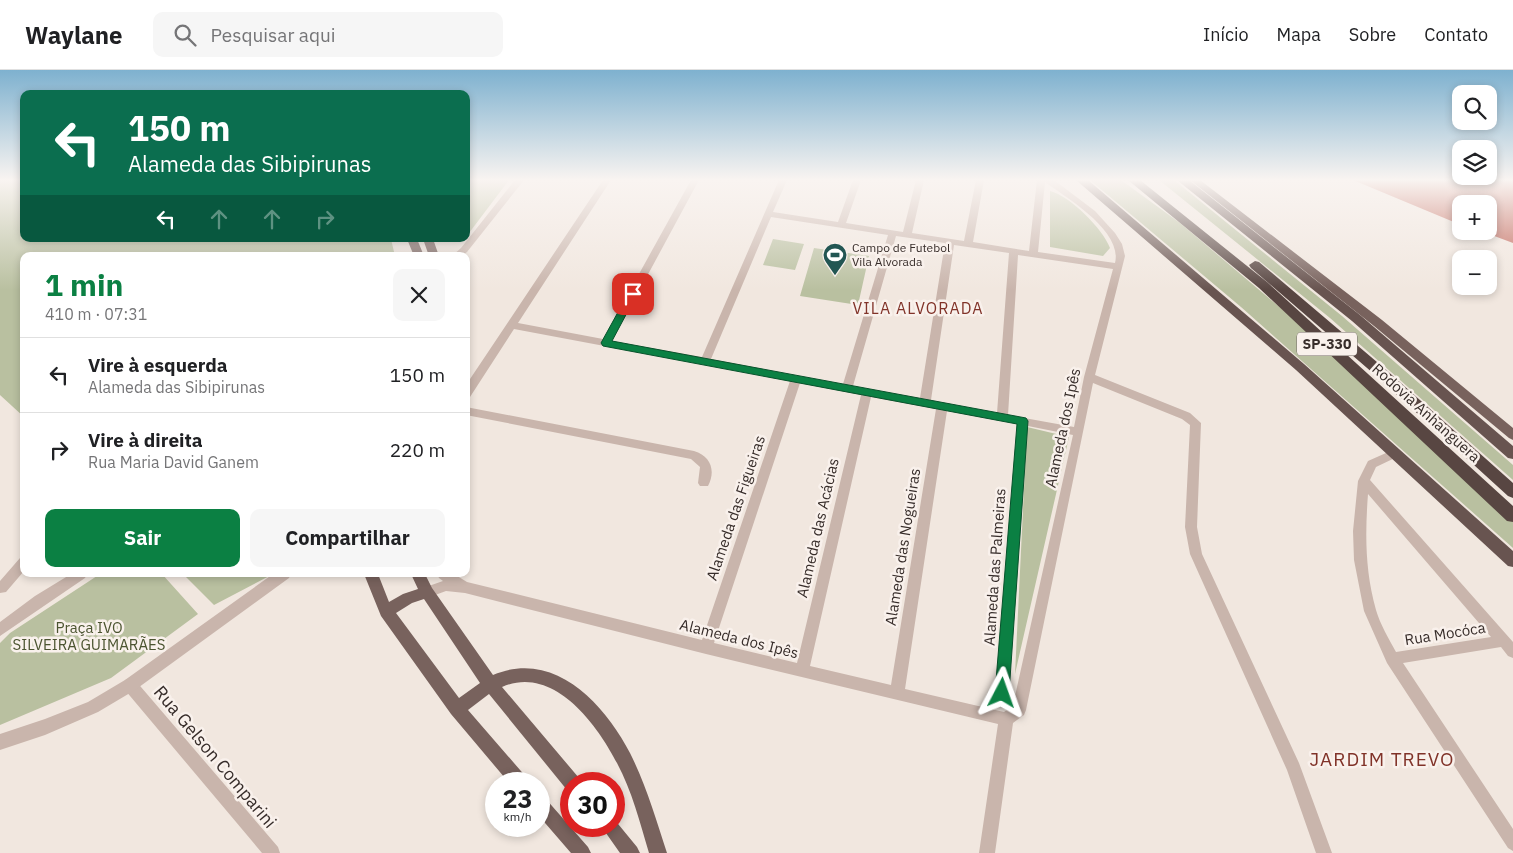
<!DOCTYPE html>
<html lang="pt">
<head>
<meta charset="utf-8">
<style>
	body { margin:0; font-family:"IBM Plex Sans",sans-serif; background:#f6f6f6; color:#202124; height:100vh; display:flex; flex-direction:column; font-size:19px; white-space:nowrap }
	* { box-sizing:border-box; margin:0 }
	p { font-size:16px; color:#757577 }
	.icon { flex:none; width:28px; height:28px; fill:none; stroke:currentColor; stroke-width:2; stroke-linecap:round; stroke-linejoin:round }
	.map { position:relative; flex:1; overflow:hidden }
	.sheet { position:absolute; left:20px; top:182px; width:450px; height:325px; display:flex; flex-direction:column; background:#fff; border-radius:10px; box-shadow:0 2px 8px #0003 }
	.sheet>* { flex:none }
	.guide { position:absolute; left:20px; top:20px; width:450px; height:152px; border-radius:10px; box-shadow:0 2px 8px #0003; background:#0b6e4f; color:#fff; overflow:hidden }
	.fabs { position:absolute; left:1452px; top:15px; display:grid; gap:10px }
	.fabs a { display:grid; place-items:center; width:45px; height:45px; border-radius:10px; background:#fff; box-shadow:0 2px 8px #0003; font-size:25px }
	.speed { position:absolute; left:485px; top:702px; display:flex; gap:10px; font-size:25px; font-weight:700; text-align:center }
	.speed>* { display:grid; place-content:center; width:65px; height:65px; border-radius:50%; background:#fff; box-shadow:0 2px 8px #0003; line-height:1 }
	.speed small { font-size:12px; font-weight:400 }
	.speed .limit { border:8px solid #d22; background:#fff; color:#111 }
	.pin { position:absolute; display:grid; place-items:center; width:42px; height:42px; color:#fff; margin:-21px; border-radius:10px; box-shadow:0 2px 8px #0006 }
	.me { position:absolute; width:55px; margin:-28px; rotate:4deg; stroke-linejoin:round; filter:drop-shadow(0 0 4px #0008) }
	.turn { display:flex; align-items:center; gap:18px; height:105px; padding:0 25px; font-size:22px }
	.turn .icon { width:65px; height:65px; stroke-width:2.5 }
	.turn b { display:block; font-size:35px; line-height:42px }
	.lanes { display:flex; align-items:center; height:48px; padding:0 25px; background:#0003; justify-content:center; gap:25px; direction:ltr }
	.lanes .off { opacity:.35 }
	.round { display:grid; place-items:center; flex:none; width:52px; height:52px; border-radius:10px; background:#f6f6f6 }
	.summary { display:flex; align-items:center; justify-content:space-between; height:85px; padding:0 25px }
	h1 { font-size:30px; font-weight:700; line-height:38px; color:#0b8043 }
	.primary-button { display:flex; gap:10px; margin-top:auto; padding:10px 25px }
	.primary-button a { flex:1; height:58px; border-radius:10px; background:#0b8043; color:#fff; font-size:20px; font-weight:700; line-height:58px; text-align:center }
	.primary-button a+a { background:#f6f6f6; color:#202124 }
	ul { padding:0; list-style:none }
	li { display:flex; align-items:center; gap:15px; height:75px; padding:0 25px; border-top:1px solid #e0e0e0 }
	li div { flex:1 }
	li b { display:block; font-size:19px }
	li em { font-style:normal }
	header { display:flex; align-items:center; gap:30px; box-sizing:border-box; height:70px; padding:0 25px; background:#fff; border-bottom:1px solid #e0e0e0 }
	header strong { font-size:24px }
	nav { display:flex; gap:28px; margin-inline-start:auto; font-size:18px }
	.search { width:350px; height:45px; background:#f6f6f6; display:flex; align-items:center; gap:12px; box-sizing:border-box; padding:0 18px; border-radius:10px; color:#757577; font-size:19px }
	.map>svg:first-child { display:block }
	.green { fill:#b9c0a0 }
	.building { fill:#be5e51 }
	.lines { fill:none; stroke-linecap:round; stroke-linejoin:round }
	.minor { fill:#c9b5ac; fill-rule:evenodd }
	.tertiary { fill:#c9b5ac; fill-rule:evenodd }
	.primary { fill:#78625d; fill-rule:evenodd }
	.trunk { fill:#685450; fill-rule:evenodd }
	.motorway { fill:#584642; fill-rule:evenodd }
	.route { fill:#0b8043; stroke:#07532c }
	.labels { text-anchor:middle; stroke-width:5; stroke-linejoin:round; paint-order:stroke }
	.far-poi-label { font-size:12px; fill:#372d2a; stroke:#f9f1ec; text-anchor:start }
	.shield { fill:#f9f1ec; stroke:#716864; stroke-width:1 }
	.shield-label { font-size:14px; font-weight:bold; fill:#372d2a }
	.street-label { font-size:15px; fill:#372d2a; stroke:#f9f1ec }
	.park-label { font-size:15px; fill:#4b5430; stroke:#f9f1ec }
	.neighbourhood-label { font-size:16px; letter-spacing:1px; fill:#813329; stroke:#f9f1ec }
	.near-street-label { font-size:18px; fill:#372d2a; stroke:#f9f1ec }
	.near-neighbourhood-label { font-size:19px; letter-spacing:1px; fill:#813329; stroke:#f9f1ec }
</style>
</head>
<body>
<header>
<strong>Waylane</strong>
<div class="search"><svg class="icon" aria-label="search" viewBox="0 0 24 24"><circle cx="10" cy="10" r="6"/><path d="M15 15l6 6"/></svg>Pesquisar aqui</div>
<nav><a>Início</a><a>Mapa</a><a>Sobre</a><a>Contato</a></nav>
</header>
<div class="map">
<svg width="1513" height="783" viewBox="0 0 1513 783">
	<rect width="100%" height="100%" fill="#f1e7df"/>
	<path class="green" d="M0 110H24V169H391L395 186H24V347L0 325Z
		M466 110H509L466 167Z
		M1090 110H1121L1180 153 1302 256 1513 452V478L1241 237Z
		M1159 110H1174L1342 246 1513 395V410L1330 248Z
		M1050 121C1070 126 1103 159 1110 178L1103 186 1050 177Z
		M773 169 804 174 795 200 763 195Z
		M814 178 869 186 858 235 800 226Z
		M1027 357 1069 367 1015 604Z
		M100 504H162L198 544 111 608 0 655V573L10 563Z
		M183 504H273L214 535Z"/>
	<path class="building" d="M1353 110H1513V173L1489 164V134H1461V155Z"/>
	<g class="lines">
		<path class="minor" d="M515 110H524L467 182 461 186H452L461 178Z
			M603 110H611L518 253 603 269 691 110H699L612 271 702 287 779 110H787L773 142 838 152 853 110H861L846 153 903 162 916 110H924L912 163 964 171 976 110H984L973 172 1029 181 1037 110H1054L1095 141 1115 163 1122 174 1125 186 1095 305 1190 343 1201 353 1197 457 1202 484 1299 693 1332 783H1316L1287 700 1190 484 1185 457 1190 355 1182 349 1093 313 1026 640 1024 645 1013 653 995 783H979L998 654 706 584 465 523 446 521 427 528 423 526 421 522 423 518 443 511 439 508 437 504H454L467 512 702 570 790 311 514 259 470 327 466 328V315ZM1045 112C1067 128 1123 161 1115 193L1038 182ZM771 147 888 165 843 314 711 289ZM896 166 945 173 920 328 853 316ZM954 175 1009 183 997 343 931 330ZM1018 185 1113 199 1084 307 1074 357 1008 345ZM800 313 861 325 797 593 714 573ZM871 327 936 339 891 615 810 596ZM947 341 1017 354 995 623 997 628 1008 639 1004 642 905 619ZM1028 356 1073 365 1015 626 1009 621Z
			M466 337 694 381C711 386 716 401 708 416H700L698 413 700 397 691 389 466 345Z
			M1395 379 1399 380 1401 383 1399 386 1376 397 1370 410 1513 572V588L1508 586 1501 577 1403 593 1513 759V781L1508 778 1387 593 1364 541 1354 490 1353 461 1358 411 1368 391ZM1368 424 1491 567 1396 582C1389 569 1380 554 1376 540 1365 501 1365 464 1368 424Z
			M24 487V501L6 522 0 523V511L20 488Z
			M71 504H87L85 508 0 566V552L35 526Z
			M130 608 135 610 278 777 280 783H262L125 620 123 615 125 610Z"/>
		<path class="tertiary" d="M273 504H291L289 508 135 620 98 642 45 665 0 680V664L45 649 88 632 125 610Z"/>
		<path class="primary" d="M1190 110H1200L1382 250 1513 358V370L1509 368 1374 256Z
			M407 169H417L424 186H414Z
			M423 169H433L439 186H429Z
			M364 504H378L389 532 403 524 418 519 411 504H425L432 518 493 605C554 579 604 633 630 683 646 715 656 749 667 783H649C640 753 632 721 617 693 597 654 553 594 502 617L579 708 581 714H571V722L567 720 489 624 468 640 527 708 529 714H510L451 644 381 546ZM424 529 480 613 459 628 396 543 412 533Z
			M539 726 545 728 588 777 591 783H571L539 746Z
			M614 749 637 777 640 783H620L601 756H614Z"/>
		<path class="trunk" d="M1076 110H1088L1304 294 1513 481V497L1508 496 1296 300Z
			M1177 110H1189L1360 245 1513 376V389L1508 388 1352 251Z"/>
		<path class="motorway" d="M1128 110H1140L1267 212 1513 436V452L1507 451 1259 218Z
			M1255 191 1259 192 1384 298 1513 413V428L1508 426 1374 304 1251 198 1249 195Z"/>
	</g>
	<linearGradient id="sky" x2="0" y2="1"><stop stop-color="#7eb1cf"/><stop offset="0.5" stop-color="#f9f4f1"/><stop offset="1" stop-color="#f9f4f1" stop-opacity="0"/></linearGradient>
	<rect width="1513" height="220" fill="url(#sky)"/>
	<path class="route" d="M633 221 637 224 612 271 1026 348 1028 351 1009 623 1007 627 1002 629 997 627 995 623 1017 354 603 276 601 273 628 224Z"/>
	<defs>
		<symbol id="stadium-pin" viewBox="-11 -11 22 30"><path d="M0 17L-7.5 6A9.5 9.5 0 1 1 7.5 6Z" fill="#225653" stroke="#f9f1ec"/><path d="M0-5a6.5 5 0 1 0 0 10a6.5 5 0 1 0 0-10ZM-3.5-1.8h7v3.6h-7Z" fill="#fff"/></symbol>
	</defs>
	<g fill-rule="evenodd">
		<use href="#stadium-pin" x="821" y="171" width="28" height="38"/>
	</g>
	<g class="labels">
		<g class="far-poi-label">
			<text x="852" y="182">Campo de Futebol<tspan x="852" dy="14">Vila Alvorada</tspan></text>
		</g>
		<rect class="shield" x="1297" y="262.5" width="60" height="23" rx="4"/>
		<g class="shield-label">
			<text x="1327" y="279">SP-330</text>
		</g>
		<g class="street-label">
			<text transform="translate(1426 343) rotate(42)" y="5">Rodovia Anhanguera</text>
			<text transform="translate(1063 358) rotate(-78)" y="5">Alameda dos Ipês</text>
			<text transform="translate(736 438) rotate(-71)" y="5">Alameda das Figueiras</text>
			<text transform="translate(818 458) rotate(-77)" y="5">Alameda das Acácias</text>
			<text transform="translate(903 477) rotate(-81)" y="5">Alameda das Nogueiras</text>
			<text transform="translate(995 497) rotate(-86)" y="5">Alameda das Palmeiras</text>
			<text transform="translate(1445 564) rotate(-9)" y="5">Rua Mocóca</text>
			<text transform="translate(739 569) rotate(14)" y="5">Alameda dos Ipês</text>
		</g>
		<g class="park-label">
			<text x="89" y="563">Praça IVO<tspan x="89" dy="17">SILVEIRA GUIMARÃES</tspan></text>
		</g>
		<g class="neighbourhood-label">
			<text x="918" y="244">VILA ALVORADA</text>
		</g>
		<g class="near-street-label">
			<text transform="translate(215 687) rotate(50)" y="6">Rua Gelson Comparini</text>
		</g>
		<g class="near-neighbourhood-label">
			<text x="1382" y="696">JARDIM TREVO</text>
		</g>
	</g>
</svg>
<div class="fabs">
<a><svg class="icon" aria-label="search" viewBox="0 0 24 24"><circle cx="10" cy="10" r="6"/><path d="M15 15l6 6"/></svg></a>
<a><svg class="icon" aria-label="layers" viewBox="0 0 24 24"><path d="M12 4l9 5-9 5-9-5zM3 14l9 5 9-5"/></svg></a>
<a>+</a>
<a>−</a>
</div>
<div class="speed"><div>23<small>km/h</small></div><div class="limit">30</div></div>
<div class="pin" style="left:633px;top:224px;background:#d93025"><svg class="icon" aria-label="arrive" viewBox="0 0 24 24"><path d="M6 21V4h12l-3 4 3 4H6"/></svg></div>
<svg class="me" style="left:1002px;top:623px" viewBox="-20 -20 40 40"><path d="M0-17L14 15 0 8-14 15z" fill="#0b8043" stroke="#fff" stroke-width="4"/></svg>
<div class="guide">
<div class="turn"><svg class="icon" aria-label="left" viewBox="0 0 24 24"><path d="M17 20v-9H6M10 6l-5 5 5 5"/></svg><div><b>150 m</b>Alameda das Sibipirunas</div></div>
<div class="lanes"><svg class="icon" aria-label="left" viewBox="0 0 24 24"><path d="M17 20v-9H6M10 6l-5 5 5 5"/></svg><svg class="icon off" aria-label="ahead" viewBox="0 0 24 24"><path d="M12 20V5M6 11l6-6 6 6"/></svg><svg class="icon off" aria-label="ahead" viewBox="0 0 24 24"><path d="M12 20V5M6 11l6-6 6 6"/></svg><svg class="icon off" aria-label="right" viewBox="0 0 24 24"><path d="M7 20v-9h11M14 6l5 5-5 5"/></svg></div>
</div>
<section class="sheet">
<div class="summary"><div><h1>1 min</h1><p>410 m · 07:31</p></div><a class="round"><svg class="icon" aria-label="close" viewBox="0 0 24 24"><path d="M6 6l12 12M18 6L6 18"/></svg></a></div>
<ul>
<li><svg class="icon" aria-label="left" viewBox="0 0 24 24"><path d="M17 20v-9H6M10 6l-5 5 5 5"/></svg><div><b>Vire à esquerda</b><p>Alameda das Sibipirunas</p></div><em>150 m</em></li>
<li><svg class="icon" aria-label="right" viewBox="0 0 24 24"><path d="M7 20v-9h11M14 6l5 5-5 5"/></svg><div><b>Vire à direita</b><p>Rua Maria David Ganem</p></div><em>220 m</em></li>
</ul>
<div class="primary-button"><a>Sair</a><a>Compartilhar</a></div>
</section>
</div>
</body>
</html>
